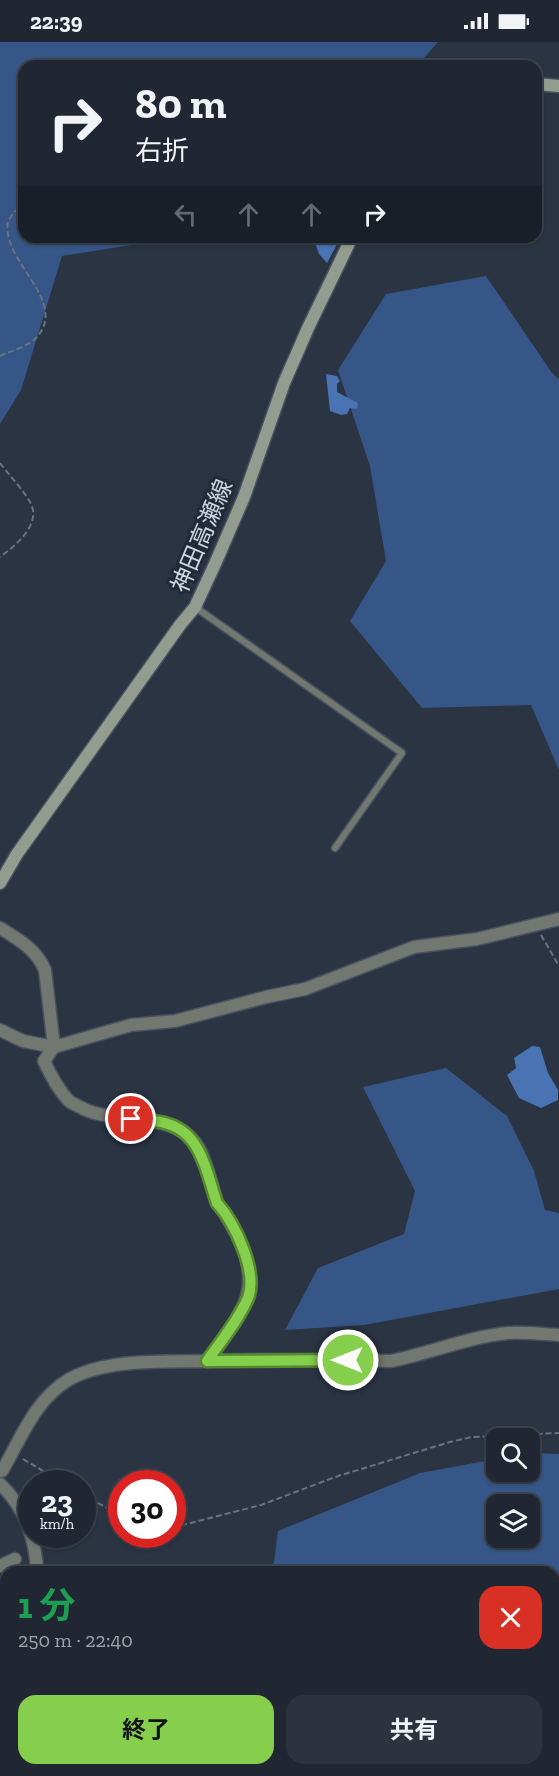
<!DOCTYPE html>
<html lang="ja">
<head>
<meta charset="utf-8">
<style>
	body { margin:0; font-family:"Zilla Slab","Noto Sans JP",serif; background:#2d333e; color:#f1f3f6; height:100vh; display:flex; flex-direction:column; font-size:22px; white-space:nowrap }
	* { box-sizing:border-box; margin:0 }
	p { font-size:20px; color:#a2a5ac }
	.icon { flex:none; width:33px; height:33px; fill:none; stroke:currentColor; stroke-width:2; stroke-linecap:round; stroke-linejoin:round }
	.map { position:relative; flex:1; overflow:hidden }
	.details { position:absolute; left:0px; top:1524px; width:560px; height:210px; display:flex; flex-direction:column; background:#202732; border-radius:18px 18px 0 0; box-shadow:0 2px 4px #0004,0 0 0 2px #3d444d }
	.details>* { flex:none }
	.banner { position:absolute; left:18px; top:18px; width:524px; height:183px; border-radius:18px; box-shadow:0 2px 4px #0004,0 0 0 2px #3d444d; background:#202732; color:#f1f3f6; overflow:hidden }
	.fabs { position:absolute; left:486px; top:1386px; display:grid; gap:12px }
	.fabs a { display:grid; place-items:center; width:54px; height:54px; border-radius:12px; background:#202732; box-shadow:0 2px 4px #0004,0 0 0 2px #3d444d; font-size:30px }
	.speed { position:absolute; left:18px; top:1428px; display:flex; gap:12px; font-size:30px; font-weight:700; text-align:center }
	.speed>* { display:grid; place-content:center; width:78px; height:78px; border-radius:50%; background:#202732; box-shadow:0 2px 4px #0004,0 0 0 2px #3d444d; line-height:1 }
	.speed small { font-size:15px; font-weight:400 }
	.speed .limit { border:9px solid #d22; background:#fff; color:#111 }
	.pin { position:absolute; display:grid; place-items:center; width:51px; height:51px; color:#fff; margin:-26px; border:3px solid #fff; border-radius:50%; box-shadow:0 2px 6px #0007 }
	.me { position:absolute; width:66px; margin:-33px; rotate:270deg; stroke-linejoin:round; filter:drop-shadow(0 0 4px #0008) }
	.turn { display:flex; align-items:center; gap:21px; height:126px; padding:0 18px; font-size:27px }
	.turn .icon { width:78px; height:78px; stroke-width:2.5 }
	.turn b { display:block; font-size:42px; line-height:51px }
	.lanes { display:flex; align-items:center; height:57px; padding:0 18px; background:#0003; justify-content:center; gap:30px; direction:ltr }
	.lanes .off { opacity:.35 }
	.round { display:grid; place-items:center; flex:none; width:63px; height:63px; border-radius:18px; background:#2d333e }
	.headline { display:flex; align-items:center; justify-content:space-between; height:102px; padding:0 18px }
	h1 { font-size:36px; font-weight:700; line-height:45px; color:#1e9e55 }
	.button { display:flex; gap:12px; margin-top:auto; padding:12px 18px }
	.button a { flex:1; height:69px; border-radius:18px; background:#85cf4c; color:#111; font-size:24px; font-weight:700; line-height:69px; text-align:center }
	.button a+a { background:#2d333e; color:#f1f3f6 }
	.status { display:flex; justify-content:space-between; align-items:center; height:42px; padding:0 30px; background:#202732; direction:ltr }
	.status svg { height:16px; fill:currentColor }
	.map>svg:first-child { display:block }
	.green { fill:#365687; fill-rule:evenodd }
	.water { fill:#4973b2 }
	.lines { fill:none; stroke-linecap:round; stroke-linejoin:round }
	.service-casing { stroke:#48515f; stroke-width:9 }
	.minor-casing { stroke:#48515f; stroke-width:15 }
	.secondary-casing { stroke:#48515f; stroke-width:15 }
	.path { stroke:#6a7380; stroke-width:2; stroke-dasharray:6 3; stroke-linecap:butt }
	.service { stroke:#72776f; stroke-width:6 }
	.minor { stroke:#72776f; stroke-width:12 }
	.secondary { stroke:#949c8f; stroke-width:12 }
	.route-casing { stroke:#568731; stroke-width:15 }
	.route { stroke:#85cf4c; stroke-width:10 }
	.labels { text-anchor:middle; stroke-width:6; stroke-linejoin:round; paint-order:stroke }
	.street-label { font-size:24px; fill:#ced5de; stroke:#212a39 }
</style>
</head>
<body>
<div class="status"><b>22:39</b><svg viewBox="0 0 49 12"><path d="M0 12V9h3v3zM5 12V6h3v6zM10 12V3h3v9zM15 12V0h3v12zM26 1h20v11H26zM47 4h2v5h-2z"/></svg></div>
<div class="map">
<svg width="559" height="1734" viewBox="0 0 559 1734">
	<rect width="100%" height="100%" fill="#2a3443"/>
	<path class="green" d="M0 0H438L417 24H24V195H182L62 214 21 348 0 382Z
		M486 234 552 331 559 337V728L531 663 422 666 350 579 386 519 370 424 338 328 386 252Z
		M446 1026 507 1074 534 1129 545 1168 559 1171V1247L364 1283 285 1288 318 1226 404 1192 415 1149 363 1045Z
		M530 1411 559 1412V1604L554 1609V1530H268L274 1520 278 1489 420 1431 496 1417V1430H530ZM530 1462V1496H496V1462Z
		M67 1728H287L269 1734H96Z"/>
	<path class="water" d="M313 195H341L327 221 319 212Z
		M326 332 337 334 340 339 337 342V350L358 361 357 367 350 366 347 372 341 373 330 369Z
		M532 1004 540 1005 548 1031 558 1048V1058L541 1066 519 1056 507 1033 516 1026 514 1016Z
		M554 1633H559V1704L554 1709Z
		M418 1728H536L530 1734H418Z"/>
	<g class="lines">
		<defs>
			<path id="service" d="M195 565 402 711 335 806"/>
			<path id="minor" d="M0 886C18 897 36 907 45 928L54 1005 44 1019C50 1032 58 1047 68 1058 72 1062 79 1064 84 1067 120 1084 174 1067 198 1105 205 1115 213 1148 217 1161 226 1171 231 1182 237 1193 266 1249 239 1275 207 1319
				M0 988 23 999 54 1005 131 983 175 979 266 955 305 947 414 905 477 897 559 877
				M2 1429C21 1397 34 1359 68 1338 106 1316 165 1320 208 1319 269 1317 330 1318 391 1319 430 1311 468 1295 508 1291 525 1290 542 1292 559 1293
				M0 1442C24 1464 36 1497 37 1530
				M0 1524 15 1517
				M0 1634 6 1624"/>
			<path id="secondary" d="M536 42 559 44
				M0 841 17 812 180 583 195 565 215 522 244 455 284 341 308 286 352 195"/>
		</defs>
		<use href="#service" class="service-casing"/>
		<use href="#minor" class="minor-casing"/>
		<use href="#secondary" class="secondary-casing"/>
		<path class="path" d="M0 314C11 309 29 304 37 295 69 258 0 219 8 179 13 172 15 167 24 164
			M0 421C8 432 26 451 31 462 41 483 15 504 0 515
			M541 893 559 924
			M23 1417 65 1442
			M82 1452 107 1466 122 1472
			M172 1483H183L261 1463 338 1434 450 1400 472 1395 559 1391"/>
		<use href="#service" class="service"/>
		<use href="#minor" class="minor"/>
		<use href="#secondary" class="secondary"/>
	</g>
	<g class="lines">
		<defs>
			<path id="route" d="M131 1077C143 1078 157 1078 168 1082 202 1092 207 1133 217 1161 235 1181 258 1230 248 1256 238 1279 221 1299 207 1319L348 1318"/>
		</defs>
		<use href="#route" class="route-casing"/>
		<use href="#route" class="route"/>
	</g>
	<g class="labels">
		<g class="street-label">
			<text transform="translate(202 494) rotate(-67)" y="8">神田高瀬線</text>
		</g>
	</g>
</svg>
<div class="fabs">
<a><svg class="icon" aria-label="search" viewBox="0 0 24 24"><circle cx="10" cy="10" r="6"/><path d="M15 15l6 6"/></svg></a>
<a><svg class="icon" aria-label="layers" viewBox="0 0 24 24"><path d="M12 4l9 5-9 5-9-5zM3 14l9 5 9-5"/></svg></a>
</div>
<div class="speed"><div>23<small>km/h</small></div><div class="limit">30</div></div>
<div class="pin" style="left:131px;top:1077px;background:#d93025"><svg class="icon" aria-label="arrive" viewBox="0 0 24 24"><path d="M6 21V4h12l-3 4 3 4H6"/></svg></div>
<svg class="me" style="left:348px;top:1318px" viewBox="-20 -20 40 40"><circle r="17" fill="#85cf4c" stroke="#fff" stroke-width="3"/><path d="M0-11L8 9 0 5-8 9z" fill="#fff"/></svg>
<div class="banner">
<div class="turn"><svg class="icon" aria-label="right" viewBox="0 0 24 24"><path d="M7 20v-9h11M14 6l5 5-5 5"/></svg><div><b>80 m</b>右折</div></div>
<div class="lanes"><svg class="icon off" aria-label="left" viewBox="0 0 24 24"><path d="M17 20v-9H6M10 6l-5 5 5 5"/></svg><svg class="icon off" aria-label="ahead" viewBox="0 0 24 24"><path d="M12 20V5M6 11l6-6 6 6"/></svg><svg class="icon off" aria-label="ahead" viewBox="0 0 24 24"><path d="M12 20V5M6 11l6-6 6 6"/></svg><svg class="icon" aria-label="right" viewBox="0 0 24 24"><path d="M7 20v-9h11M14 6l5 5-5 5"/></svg></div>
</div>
<section class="details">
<div class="headline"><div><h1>1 分</h1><p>250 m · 22:40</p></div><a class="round" style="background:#d93025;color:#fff"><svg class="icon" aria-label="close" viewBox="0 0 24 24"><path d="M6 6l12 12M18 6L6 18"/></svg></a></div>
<div class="button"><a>終了</a><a>共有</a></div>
</section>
</div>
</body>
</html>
